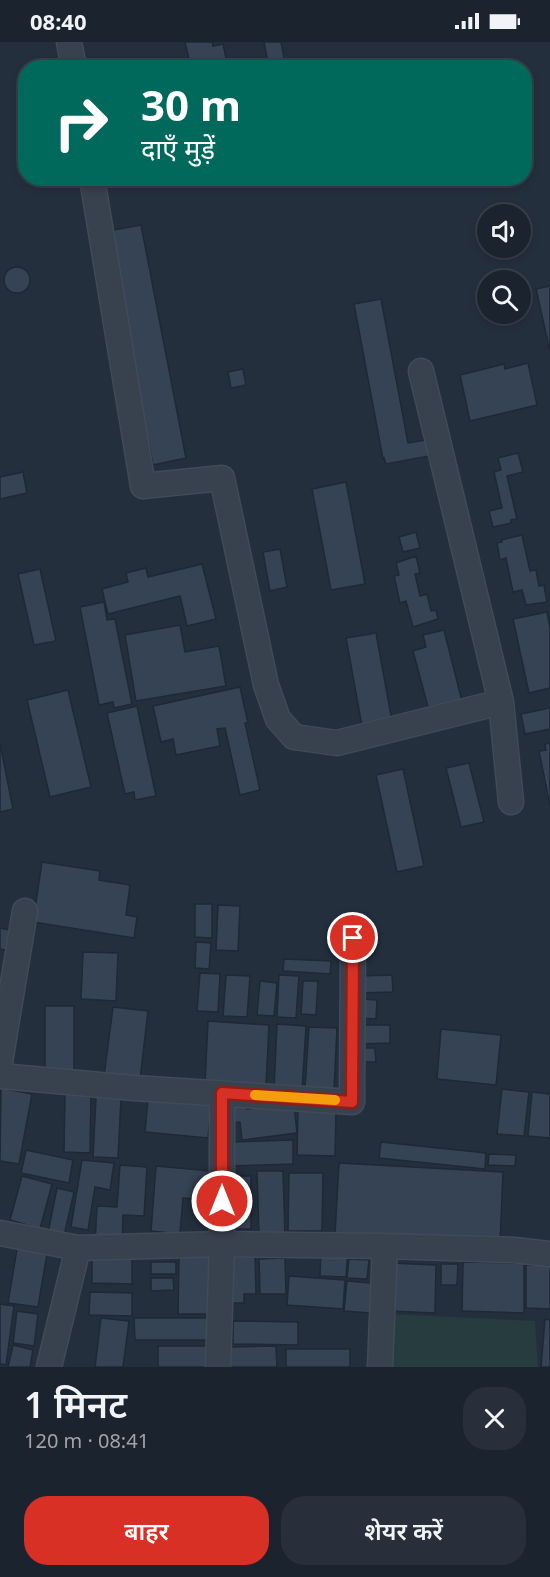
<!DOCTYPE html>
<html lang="hi">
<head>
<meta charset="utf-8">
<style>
	body { margin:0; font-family:"Noto Sans","Noto Sans Devanagari",sans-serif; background:#282f3a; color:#f1f3f6; height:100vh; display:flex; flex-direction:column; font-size:22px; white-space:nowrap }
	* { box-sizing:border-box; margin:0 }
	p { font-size:20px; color:#a0a4aa }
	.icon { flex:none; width:33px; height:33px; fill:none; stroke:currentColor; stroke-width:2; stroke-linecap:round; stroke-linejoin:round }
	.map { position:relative; height:1325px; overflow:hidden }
	.drawer { display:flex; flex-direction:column; background:#1b232e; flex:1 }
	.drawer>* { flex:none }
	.hud { position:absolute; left:18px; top:18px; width:514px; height:126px; border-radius:24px; box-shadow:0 3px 9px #0003,0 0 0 2px #39404a; background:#00695c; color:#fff; overflow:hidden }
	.controls { position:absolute; left:477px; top:162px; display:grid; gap:12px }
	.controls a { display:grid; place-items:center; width:54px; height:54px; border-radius:50%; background:#1b232e; box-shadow:0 3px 9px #0003,0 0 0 2px #39404a; font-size:30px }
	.pin { position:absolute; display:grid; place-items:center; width:51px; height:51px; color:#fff; margin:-26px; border:3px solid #fff; border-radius:50%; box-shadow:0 2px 6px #0007 }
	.me { position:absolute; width:66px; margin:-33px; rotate:0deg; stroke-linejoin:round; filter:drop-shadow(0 0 4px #0008) }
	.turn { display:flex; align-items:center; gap:21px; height:126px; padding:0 24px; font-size:27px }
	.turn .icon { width:78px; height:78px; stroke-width:2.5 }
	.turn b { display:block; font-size:42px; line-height:51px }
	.round { display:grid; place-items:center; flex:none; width:63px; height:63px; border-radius:24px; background:#282f3a }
	.head { display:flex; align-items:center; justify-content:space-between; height:102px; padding:0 24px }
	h1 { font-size:36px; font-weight:600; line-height:45px }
	.button { display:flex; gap:12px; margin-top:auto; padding:12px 24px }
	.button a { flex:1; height:69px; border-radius:24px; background:#d93025; color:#fff; font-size:24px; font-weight:600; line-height:69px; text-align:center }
	.button a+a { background:#282f3a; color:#f1f3f6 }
	.status { display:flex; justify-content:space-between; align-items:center; height:42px; padding:0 30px; background:#1b232e; direction:ltr }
	.status svg { height:16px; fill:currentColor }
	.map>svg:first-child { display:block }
	.green { fill:#263c3f }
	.building { fill:#364354; stroke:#1f2835; stroke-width:1.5 }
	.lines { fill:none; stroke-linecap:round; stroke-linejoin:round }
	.minor-casing { stroke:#414a57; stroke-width:27 }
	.minor { stroke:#38414e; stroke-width:24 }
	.route-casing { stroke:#8d1f18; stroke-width:15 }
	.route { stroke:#d93025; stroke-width:10 }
	.slow { stroke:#f59e0b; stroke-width:10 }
</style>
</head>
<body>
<div class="status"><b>08:40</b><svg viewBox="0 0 49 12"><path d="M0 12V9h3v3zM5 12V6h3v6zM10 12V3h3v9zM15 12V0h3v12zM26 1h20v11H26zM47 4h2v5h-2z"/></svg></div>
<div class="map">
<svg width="550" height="1325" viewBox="0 0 550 1325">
	<rect width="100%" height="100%" fill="#242f3e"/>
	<path class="green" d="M390 1272 535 1279 538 1325H386Z"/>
	<path class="building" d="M185 0H212L213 4 223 2 227 20 217 23V26H191Z
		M264 0H281L286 26H269Z
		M525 50 533 99 525 100Z
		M141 183 186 416 153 423 108 189Z
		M4 238a13 13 0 1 1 26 0a13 13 0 1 1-26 0Z
		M550 244V309L536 247Z
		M381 257 408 401 426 398 429 414 386 422 384 416 383 417 354 262Z
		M528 321 537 363 470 379 460 333 504 322 505 327Z
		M243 327 246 343 231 346 228 330Z
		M518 411 523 430 507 434 517 477 511 478V481L493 485 489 469 502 466 494 430 501 428 498 416Z
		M23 430 27 451 0 457V435Z
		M346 440 365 542 331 548 312 447Z
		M416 490 420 506 403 510 399 495Z
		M522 493 530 529 536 528 539 544 544 543 547 560 526 563 522 548 513 550 506 516 500 518 497 501 502 500 501 498Z
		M280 507 287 545 270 549 263 510Z
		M416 514 420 531 415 532 420 554 427 552 431 569 436 568 438 577 413 585 406 559 400 561 394 534 399 533 396 521Z
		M202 522 216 577 187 584 180 554 108 572 102 547 128 540 126 531 146 526 148 535Z
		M40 527 56 599 34 603 18 532Z
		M104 560 107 578 115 577 132 662 114 666 113 660 99 663 80 565Z
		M547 570 550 586V646L529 651 513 577Z
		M180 583 185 610 219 604 226 644 136 659 125 593Z
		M444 588 463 663 441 668 439 663 428 665 413 609 426 605 423 593Z
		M376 591 392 679 362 684 346 596Z
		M240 645 248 681H245L260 748 240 753 225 686 217 687 220 704 176 713 173 697 161 700 153 664Z
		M68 648 91 745 50 755 27 658Z
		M137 664 156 754 135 758 134 750 125 752 107 671Z
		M550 666V687L525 692 521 672Z
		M0 701 13 767 0 770Z
		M550 701V764L539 709 546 708 545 702Z
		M469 721 484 780 461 785 446 726Z
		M403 727 424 824 397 830 376 733Z
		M42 820 100 829 99 838 130 843 126 873 137 875 134 896 33 880Z
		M195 862H212V896L195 895Z
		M218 863 240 864 238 909 216 908Z
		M0 886 15 889 11 909 0 907Z
		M196 900 211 901 209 927 195 926Z
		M83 910 118 911 116 959 81 957Z
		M284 917 331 919 330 932 283 929Z
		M200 931 220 932 218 970 197 969Z
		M226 933 250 934 247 975 223 974Z
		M279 933 299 934 296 976 277 975Z
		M392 933 393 950 358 951V934Z
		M260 939 277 941 274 974 257 973Z
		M303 939H318L316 973 301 972Z
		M360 957 377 958 376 977 359 976Z
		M45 964H74V1031H45Z
		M113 965 148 969 140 1038 104 1034Z
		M208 979 269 983 266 1044 205 1041Z
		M277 982 306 984 302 1049 274 1047Z
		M355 983H390V1001L355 1002Z
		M309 985 337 986 334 1048 305 1046Z
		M441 987 501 993 496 1043 437 1037Z
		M355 1006H375L376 1020H355Z
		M1 1046 32 1052 19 1122 0 1119Z
		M502 1047 529 1050 524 1094 497 1092Z
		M532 1050 550 1052V1096L528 1094Z
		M65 1052H91L90 1111 64 1110Z
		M96 1055 121 1057 118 1116 93 1115Z
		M148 1056 211 1063 208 1096 145 1090Z
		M294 1062 297 1091 242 1098 240 1080 230 1081 229 1066 247 1064V1067Z
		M298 1068 336 1069 335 1114 297 1113Z
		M293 1098V1122L229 1124 228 1100Z
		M381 1100 486 1111 485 1127 379 1116Z
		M26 1108 73 1118 69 1141 21 1131Z
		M489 1112 516 1113 515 1124 488 1123Z
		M82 1118 114 1121 110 1148 95 1145 88 1188 71 1185Z
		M339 1121 503 1130 500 1202 335 1192Z
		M120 1123 147 1125 144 1174 123 1173 122 1203 95 1201 97 1164 117 1165Z
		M156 1124 211 1129 208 1158 183 1156 180 1192 151 1189Z
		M257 1129H283L285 1192 259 1193Z
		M289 1131H323L322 1189H288Z
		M22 1134 52 1142 40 1187 10 1178Z
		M228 1134H251V1187H228Z
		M57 1146 74 1150 64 1194 48 1191Z
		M17 1207 47 1212 38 1265 8 1261Z
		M321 1207 348 1208 346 1235 320 1234Z
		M255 1212 256 1252H244V1261H230L229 1213Z
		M179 1214H217L216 1272H178Z
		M92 1216H132V1242L92 1241Z
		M285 1216 286 1252H260L259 1217Z
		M349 1217 369 1218 367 1237 347 1236Z
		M151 1220H176V1232H151Z
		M463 1220 524 1221V1271L462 1269Z
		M390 1221 436 1223 435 1271 389 1269Z
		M441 1222H458L457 1243H441Z
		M526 1223H550V1267L526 1266Z
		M289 1234 345 1238 343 1267 287 1263Z
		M151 1236H173L174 1248 151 1249Z
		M347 1239 372 1241 370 1271 344 1269Z
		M90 1250 132 1251V1274L89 1273Z
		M0 1262 14 1264 6 1323 0 1322Z
		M17 1269 38 1272 34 1304 13 1301Z
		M101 1276 129 1279 123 1325H95Z
		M134 1276H209L210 1298H135Z
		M545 1277 550 1278V1325H541Z
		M233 1279 298 1280V1303L233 1302Z
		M13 1303 33 1308 30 1325H8Z
		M158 1304H207L206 1325H158Z
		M276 1304 277 1325H230V1305Z
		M286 1307H350V1325H286Z"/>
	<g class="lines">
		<defs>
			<path id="minor" d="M69 0 74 26
				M92 136 143 444 222 436 266 643 278 677 294 695 337 701 501 660
				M421 329 501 660 511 760
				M0 1020 25 869
				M0 1034 134 1046 352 1060 353 896
				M0 1191 78 1206 222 1202 385 1204 514 1208 550 1212
				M49 1325 78 1206
				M218 1325 222 1202V1051
				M380 1325 385 1204"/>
		</defs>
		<use href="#minor" class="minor-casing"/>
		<use href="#minor" class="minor"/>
	</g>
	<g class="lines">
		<defs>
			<path id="route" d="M222 1159V1051L352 1060 353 896"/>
		</defs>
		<use href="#route" class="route-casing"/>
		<use href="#route" class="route"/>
		<path class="slow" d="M255 1053 335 1058"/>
	</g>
</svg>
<div class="controls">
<a><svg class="icon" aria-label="sound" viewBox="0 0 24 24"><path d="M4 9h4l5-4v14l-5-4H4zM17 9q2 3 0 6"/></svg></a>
<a><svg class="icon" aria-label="search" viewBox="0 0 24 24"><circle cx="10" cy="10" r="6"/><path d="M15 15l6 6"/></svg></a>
</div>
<div class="pin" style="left:353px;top:896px;background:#d93025"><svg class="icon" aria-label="arrive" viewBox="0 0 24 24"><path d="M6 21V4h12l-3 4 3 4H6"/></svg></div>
<svg class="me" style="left:222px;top:1159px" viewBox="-20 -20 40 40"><circle r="17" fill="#d93025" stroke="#fff" stroke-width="3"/><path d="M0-11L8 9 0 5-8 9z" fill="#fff"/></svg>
<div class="hud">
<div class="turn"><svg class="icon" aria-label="right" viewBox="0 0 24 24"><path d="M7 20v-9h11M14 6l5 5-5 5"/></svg><div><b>30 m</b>दाएँ मुड़ें</div></div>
</div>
</div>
<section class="drawer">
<div class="head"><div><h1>1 मिनट</h1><p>120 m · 08:41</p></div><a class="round"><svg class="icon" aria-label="close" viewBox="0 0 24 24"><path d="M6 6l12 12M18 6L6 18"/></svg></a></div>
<div class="button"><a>बाहर</a><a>शेयर करें</a></div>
</section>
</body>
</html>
